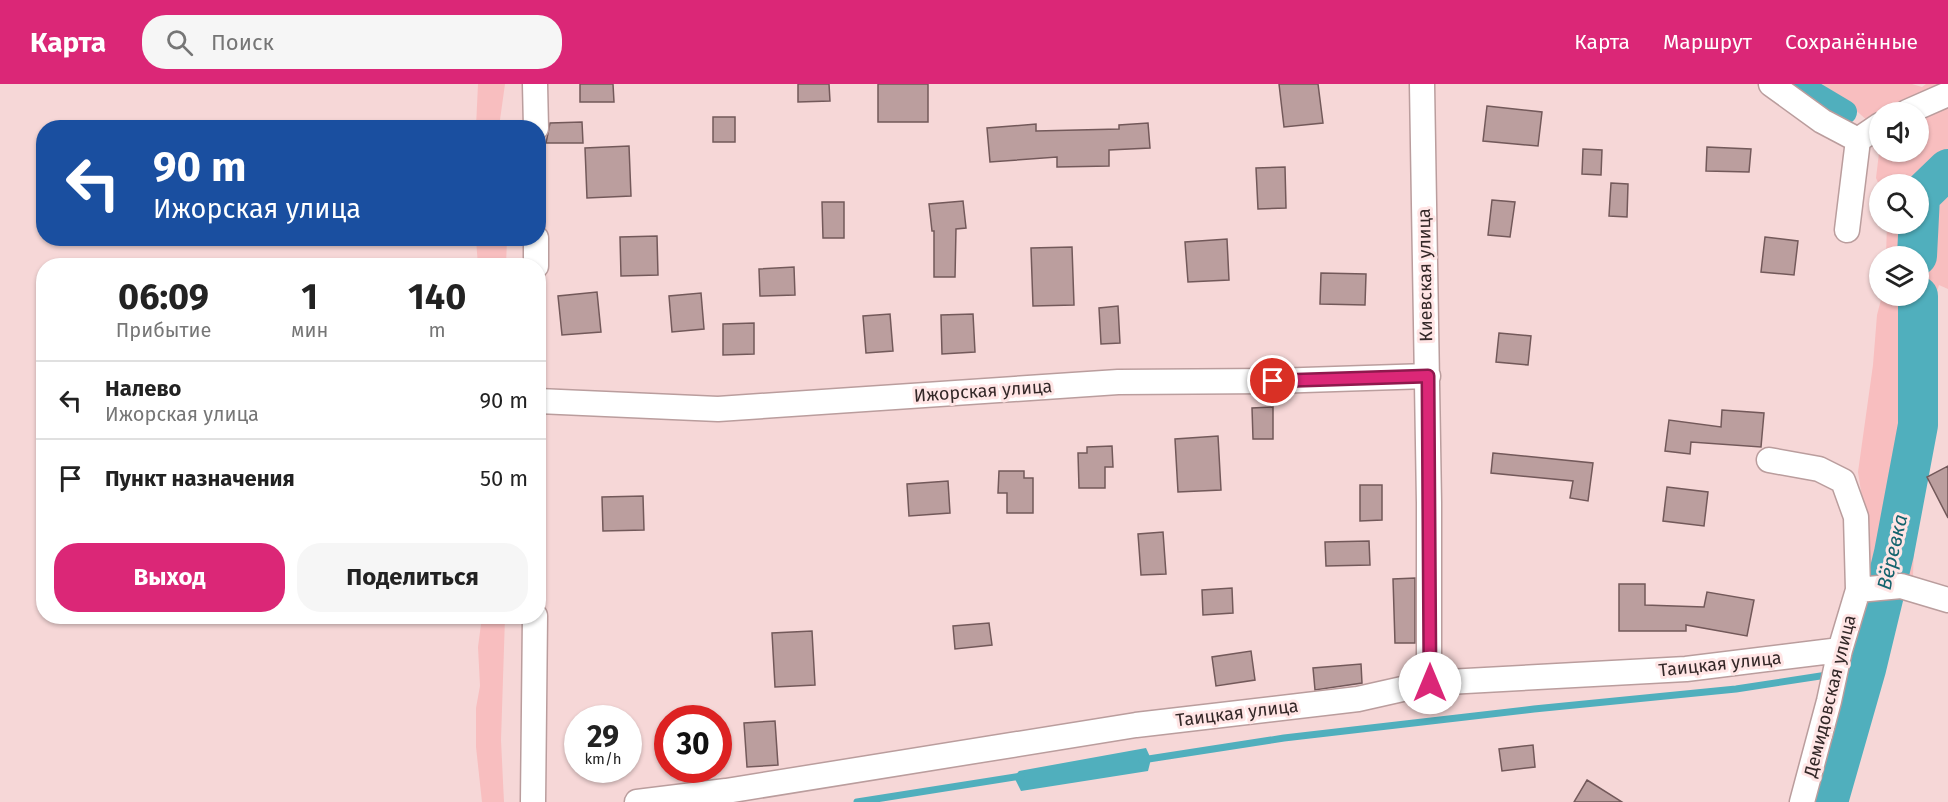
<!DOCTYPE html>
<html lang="ru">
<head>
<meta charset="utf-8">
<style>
	body { margin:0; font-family:"Fira Sans",sans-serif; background:#f6f6f6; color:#222; height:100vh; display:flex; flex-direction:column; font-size:22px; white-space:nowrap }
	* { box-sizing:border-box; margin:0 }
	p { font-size:20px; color:#767676 }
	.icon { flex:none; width:33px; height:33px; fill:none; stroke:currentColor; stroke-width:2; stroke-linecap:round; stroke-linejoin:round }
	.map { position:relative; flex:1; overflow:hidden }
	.drawer { position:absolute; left:36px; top:174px; width:510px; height:366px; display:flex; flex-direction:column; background:#fff; border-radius:24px; box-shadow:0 2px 4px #0004 }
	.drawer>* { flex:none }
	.top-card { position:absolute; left:36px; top:36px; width:510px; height:126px; border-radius:24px; box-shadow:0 2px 4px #0004; background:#1a4fa0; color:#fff; overflow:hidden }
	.tools { position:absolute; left:1869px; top:18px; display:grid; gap:12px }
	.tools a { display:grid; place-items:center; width:60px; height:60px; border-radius:50%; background:#fff; box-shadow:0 2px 4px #0004; font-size:30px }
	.speed { position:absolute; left:564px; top:621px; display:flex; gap:12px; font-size:30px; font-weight:700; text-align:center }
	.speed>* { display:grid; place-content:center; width:78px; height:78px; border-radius:50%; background:#fff; box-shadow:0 2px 4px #0004; line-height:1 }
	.speed small { font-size:15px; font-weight:400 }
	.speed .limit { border:9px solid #d22; background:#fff; color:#111 }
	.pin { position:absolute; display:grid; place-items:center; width:51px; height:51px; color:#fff; margin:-26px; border:3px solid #fff; border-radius:50%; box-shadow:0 2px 6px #0007 }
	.me { position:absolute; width:66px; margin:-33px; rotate:0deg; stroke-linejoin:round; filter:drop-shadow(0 0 4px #0008) }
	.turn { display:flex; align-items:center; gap:21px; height:126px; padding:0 18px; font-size:27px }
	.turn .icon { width:78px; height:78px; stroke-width:2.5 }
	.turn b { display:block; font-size:42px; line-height:51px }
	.eta { display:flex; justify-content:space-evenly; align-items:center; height:102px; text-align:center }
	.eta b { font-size:36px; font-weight:700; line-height:42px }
	.button { display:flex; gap:12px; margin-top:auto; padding:12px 18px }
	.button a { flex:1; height:69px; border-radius:24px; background:#db2777; color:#fff; font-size:24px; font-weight:700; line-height:69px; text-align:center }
	.button a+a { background:#f6f6f6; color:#222 }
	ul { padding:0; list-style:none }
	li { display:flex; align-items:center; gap:18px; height:78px; padding:0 18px; border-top:2px solid #e0e0e0 }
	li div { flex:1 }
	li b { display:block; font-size:22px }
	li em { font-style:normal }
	header { display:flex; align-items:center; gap:36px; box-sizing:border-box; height:84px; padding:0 30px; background:#db2777; color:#fff }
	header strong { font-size:28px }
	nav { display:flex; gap:33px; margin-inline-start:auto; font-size:21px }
	.search { width:420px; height:54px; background:#f6f6f6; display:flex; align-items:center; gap:15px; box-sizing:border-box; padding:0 21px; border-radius:24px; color:#767676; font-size:22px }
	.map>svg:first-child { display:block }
	.green { fill:#f8bebf }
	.water { fill:#50afbd }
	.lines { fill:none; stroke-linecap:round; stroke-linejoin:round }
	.stream { stroke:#50afbd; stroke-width:7 }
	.canal { stroke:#50afbd; stroke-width:24 }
	.river { stroke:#50afbd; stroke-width:40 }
	.building { fill:#bb9e9e; stroke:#73595a; stroke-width:1.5 }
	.minor-casing { stroke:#ba9d9d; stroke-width:27 }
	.minor { stroke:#fff; stroke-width:24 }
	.route-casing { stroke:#8e194d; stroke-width:15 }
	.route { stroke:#db2777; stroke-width:10 }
	.labels { text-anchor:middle; stroke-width:6; stroke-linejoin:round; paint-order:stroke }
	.street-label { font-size:18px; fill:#342828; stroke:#ffe5e5 }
	.water-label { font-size:20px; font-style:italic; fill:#14636d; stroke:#ffe5e5 }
</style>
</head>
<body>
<header>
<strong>Карта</strong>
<div class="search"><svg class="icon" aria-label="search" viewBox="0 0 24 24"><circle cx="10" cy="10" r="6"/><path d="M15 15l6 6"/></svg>Поиск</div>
<nav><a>Карта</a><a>Маршрут</a><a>Сохранённые</a></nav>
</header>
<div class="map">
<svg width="1948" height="718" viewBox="0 0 1948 718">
	<rect width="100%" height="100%" fill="#f6d7d7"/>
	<path class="green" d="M478 0H505L499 43H476Z
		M1822 0H1912L1922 3 1926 0H1948V205L1939 201 1929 234 1905 264 1904 293 1929 322C1925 379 1914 435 1913 492L1880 495 1867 488 1865 433 1858 388 1873 281 1877 231 1882 212H1918V172H1886L1887 140H1918V100L1879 101 1876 94 1879 69 1882 68H1918V28H1880L1879 47 1841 13Z
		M476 155H507L506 181H478Z
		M482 533H505L501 656 504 718H482L476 663V624L480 602 478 563Z"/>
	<path class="water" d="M1146 664 1151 675 1148 687 1021 707 1014 693 1019 687Z"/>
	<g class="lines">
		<path class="stream" d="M1142 676 1284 654 1534 625 1736 605 1866 585
			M857 718 1021 692"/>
		<path class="canal" d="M1798 0 1845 28"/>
		<path class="river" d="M1917 172 1920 112 1948 85
			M1828 718 1866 585 1894 469 1918 341V212"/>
	</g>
	<path class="building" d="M580 0H613L614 18H580Z
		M798 0H829L830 17 798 18Z
		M878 0H928V38H878Z
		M1279 0H1318L1323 39 1284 43Z
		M1487 22 1542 28 1538 62 1483 57Z
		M713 33H735V58H713Z
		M582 38 583 59H546L550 39Z
		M1148 39 1150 64 1109 66V82L1057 83V73L990 78 987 44 1036 40V47L1119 45V41Z
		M629 62 631 112 587 114 585 64Z
		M1707 63 1751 65 1749 88 1706 87Z
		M1583 65 1602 66 1601 91 1582 90Z
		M1285 83 1286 124 1258 125 1256 84Z
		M1611 99 1628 100 1627 133 1609 132Z
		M1492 116 1515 118 1510 153 1488 151Z
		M963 117 966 144 956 145 955 193H934V147H932L929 120Z
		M822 118H844V154H823Z
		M657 152 658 191 621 192 620 153Z
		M1765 153 1798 157 1794 191 1761 188Z
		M1227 155 1229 196 1188 198 1185 158Z
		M1072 163 1074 221 1033 222 1031 164Z
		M794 183 795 211 760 212 759 185Z
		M1321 189 1366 190 1365 221 1320 220Z
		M597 208 601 248 562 251 558 212Z
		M701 209 704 245 672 248 669 212Z
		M1118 222 1120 259 1101 260 1099 224Z
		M890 230 893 267 866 269 863 232Z
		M973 230 975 268 942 270 941 231Z
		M754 239V270L723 271V240Z
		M1499 249 1531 252 1528 281 1496 278Z
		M1273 323V355H1253L1252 324Z
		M1722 326 1764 329 1761 363 1691 358 1690 370 1665 367 1669 336 1721 343Z
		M1218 352 1221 406 1178 408 1175 355Z
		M1112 362 1113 383H1105V404H1079L1078 369H1087V363Z
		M1493 369 1593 379 1588 417 1570 414 1573 397 1491 389Z
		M1948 382V434L1927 393Z
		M999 387H1024V394H1033V429H1007V409H998Z
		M948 397 950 429 909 432 907 400Z
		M1360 401H1382V436L1360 437Z
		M1667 403 1708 408 1704 442 1663 437Z
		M643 412 644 446 603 447 602 413Z
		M1163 448 1166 490 1141 491 1138 450Z
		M1369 457 1370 481 1326 482 1325 458Z
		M1415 494V559H1395L1393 495Z
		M1619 500H1645V521L1704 523 1707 508 1754 516 1747 552 1686 541V547H1619Z
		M1232 504 1233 529 1203 531 1202 506Z
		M989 539 992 561 955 565 953 542Z
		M812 547 815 601 775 603 772 549Z
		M1251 567 1255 596 1216 602 1212 573Z
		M1361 580 1362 599 1315 606 1313 584Z
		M775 637 778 681 747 683 744 639Z
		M1533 661 1535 683 1502 687 1499 665Z
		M1587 696 1622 718H1574Z"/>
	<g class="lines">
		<defs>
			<path id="minor" d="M535 0 536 44
				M1422 0 1429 419V599
				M1771 0 1822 37 1858 56
				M1907 28 1948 10
				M1847 146 1858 56 1880 41
				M536 154V182
				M538 317 718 325 1118 298 1273 297 1428 292
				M1769 376 1819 385 1843 397 1856 433 1858 506 1840 566 1829 617 1802 718
				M1858 506 1901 502 1948 516
				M533 718 535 532
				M637 718 726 707 1136 641 1358 615 1429 599 1686 585 1840 566"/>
		</defs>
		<use href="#minor" class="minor-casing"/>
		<use href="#minor" class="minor"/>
	</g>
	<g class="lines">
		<defs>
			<path id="route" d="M1273 297 1428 292 1430 599"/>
		</defs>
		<use href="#route" class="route-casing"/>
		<use href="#route" class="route"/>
	</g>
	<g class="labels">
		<g class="street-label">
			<text transform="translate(1425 191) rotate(-91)" y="6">Киевская улица</text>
			<text transform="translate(983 307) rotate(-4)" y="6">Ижорская улица</text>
			<text transform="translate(1720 580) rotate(-6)" y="6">Таицкая улица</text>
			<text transform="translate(1830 612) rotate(-76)" y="6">Демидовская улица</text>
			<text transform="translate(1237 629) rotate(-7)" y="6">Таицкая улица</text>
		</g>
		<g class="water-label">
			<text transform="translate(1892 468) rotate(-77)" y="7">Вёревка</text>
		</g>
	</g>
</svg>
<div class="tools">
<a><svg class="icon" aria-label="sound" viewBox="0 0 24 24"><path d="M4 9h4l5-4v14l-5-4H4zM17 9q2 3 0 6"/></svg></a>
<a><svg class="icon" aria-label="search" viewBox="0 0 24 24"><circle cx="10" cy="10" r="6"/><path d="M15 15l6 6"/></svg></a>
<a><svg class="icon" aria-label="layers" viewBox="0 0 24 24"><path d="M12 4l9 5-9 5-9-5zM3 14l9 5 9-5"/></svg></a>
</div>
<div class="speed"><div>29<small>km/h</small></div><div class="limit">30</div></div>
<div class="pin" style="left:1273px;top:297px;background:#d93025"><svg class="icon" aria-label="arrive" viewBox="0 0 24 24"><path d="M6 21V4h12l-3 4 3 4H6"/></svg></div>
<svg class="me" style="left:1430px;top:599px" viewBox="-20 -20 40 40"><circle r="19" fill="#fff"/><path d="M0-13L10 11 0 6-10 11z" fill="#db2777"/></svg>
<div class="top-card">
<div class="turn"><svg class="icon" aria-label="left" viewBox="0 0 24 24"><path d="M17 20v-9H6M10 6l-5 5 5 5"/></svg><div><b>90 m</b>Ижорская улица</div></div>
</div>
<section class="drawer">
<div class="eta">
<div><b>06:09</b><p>Прибытие</p></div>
<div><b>1</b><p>мин</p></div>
<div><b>140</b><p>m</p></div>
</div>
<ul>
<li><svg class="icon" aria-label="left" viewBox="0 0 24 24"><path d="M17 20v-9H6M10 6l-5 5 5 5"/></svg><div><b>Налево</b><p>Ижорская улица</p></div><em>90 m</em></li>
<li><svg class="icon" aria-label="arrive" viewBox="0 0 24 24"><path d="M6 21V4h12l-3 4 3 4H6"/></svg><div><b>Пункт назначения</b></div><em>50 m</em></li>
</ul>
<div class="button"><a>Выход</a><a>Поделиться</a></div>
</section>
</div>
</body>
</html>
